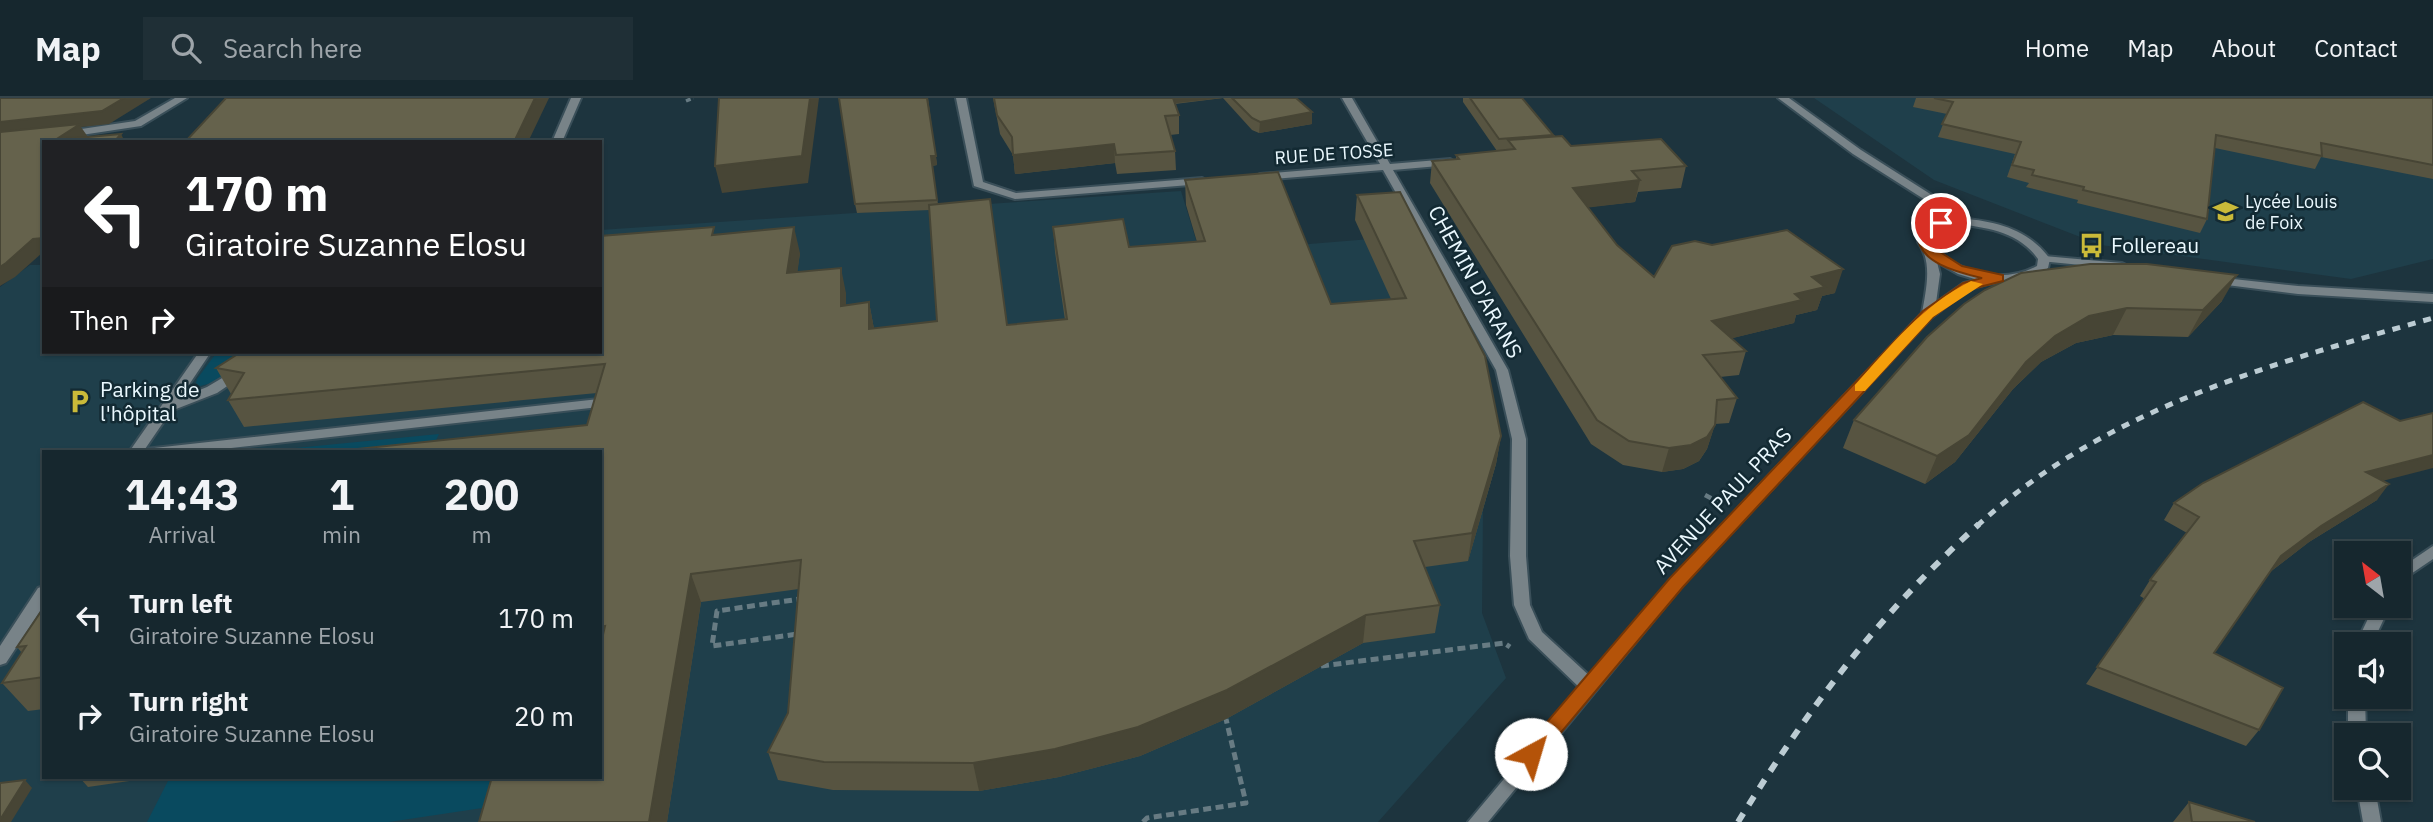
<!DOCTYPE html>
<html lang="en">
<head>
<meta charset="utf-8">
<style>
	body { margin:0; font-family:"IBM Plex Sans",sans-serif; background:#1f2f36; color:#f1f3f6; height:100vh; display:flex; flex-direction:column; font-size:26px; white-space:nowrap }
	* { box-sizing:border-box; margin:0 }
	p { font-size:23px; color:#9ea5aa }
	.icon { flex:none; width:38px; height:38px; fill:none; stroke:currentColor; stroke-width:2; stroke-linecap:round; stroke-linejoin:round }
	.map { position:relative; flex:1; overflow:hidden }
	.panel { position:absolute; left:42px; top:352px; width:560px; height:329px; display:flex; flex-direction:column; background:#16272e; border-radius:0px; box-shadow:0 2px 5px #0004,0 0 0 2px #35444a }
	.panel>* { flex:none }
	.hud { position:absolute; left:42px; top:42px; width:560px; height:214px; border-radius:0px; box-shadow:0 2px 5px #0004,0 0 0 2px #35444a; background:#202124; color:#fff; overflow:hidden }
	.needle { width:46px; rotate:329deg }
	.fabs { position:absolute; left:2334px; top:443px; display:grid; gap:14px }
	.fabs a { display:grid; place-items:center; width:77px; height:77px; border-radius:0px; background:#16272e; box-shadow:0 2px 5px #0004,0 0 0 2px #35444a; font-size:35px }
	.pin { position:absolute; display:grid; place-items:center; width:60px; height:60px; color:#fff; margin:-30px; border:4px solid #fff; border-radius:50%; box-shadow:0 2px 7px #0007 }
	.me { position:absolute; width:77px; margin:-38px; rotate:39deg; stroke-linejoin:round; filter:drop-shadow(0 0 5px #0008) }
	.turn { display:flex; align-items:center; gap:24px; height:147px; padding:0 28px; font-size:32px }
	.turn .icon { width:91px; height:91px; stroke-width:2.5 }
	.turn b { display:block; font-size:49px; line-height:60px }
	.then { display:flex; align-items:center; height:66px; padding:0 28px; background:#0003; gap:14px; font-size:26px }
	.eta { display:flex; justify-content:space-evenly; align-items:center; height:119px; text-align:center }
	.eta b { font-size:42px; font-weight:700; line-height:49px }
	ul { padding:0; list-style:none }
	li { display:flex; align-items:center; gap:21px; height:98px; padding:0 28px }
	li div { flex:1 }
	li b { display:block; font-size:26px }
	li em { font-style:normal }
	header { display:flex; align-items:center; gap:42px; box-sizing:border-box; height:98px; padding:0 35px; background:#16272e; border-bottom:2px solid #35444a }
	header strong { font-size:33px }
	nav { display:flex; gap:38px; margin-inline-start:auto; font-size:24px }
	.search { width:490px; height:63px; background:#1f2f36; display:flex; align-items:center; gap:18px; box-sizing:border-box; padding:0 24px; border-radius:0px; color:#9ea5aa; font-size:26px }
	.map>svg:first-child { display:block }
	.built { fill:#1f3f4b; fill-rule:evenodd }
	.green { fill:#094a5f }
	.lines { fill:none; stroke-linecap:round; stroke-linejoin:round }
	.service-casing { stroke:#3a4f59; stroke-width:4 }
	.minor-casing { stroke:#3a4f59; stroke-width:4 }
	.tertiary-casing { stroke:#3a4f59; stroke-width:4 }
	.path-far2 { stroke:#677b83; stroke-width:3.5; stroke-dasharray:5 2.5; stroke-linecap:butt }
	.path-far1 { stroke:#677b83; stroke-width:4.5; stroke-dasharray:7 3.5; stroke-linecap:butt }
	.path { stroke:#677b83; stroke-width:5; stroke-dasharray:8 4.5; stroke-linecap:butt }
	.service { fill:#788388; fill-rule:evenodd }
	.minor { fill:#788388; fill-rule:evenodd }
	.tertiary { fill:#788388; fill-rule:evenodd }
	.rail-far1 { stroke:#bcccd3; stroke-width:5; stroke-dasharray:8 8; stroke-linecap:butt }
	.rail { stroke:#bcccd3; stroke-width:6; stroke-dasharray:10 10; stroke-linecap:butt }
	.wall { fill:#575441 }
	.shaded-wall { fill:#474535 }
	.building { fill:#65624c; stroke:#474535; stroke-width:2 }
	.route { fill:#b45309; stroke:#753606; stroke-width:2 }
	.slow { fill:#f59e0b }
	.labels { text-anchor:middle; stroke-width:5; stroke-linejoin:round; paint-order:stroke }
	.far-street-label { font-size:18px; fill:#eaf8fe; stroke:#132a33 }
	.far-poi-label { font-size:18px; fill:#eaf8fe; stroke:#132a33; text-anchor:start }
	.poi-label { font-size:21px; fill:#eaf8fe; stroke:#132a33; text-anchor:start }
	.street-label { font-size:21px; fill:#eaf8fe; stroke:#132a33 }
</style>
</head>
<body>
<header>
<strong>Map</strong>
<div class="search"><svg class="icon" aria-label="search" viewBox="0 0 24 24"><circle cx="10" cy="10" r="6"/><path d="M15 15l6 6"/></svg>Search here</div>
<nav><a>Home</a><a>Map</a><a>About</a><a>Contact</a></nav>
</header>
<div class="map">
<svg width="2433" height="724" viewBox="0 0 2433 724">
	<rect width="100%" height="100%" fill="#1d343e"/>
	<path class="built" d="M1814 0H2433V161L2351 181 2101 147 1934 82Z
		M1181 93 1200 155 1407 138 1496 366 1483 412 1482 515 1506 580 1378 724H0V189L30 167H44V254H600V132ZM44 354H600V679H44Z"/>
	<path class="green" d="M217 254H263L215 284 200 288 196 285 197 281Z
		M439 336 431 353H265Z
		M170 679H591L509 706 389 724H147Z"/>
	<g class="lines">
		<defs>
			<path id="service" d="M199 254H211L180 300 207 289 234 273H244L245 276 217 295 171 313 145 351 599 301 606 305 599 309 195 354H129Z
				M44 488V507L6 565 0 567V548L38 490Z"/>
			<path id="minor" d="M175 0H187L141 28 68 39 63 36 68 33 135 23Z
				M571 0H581L562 44H552Z
				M956 0H966L983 84 1016 95 1202 80 1207 83 1202 86 1015 101 974 88Z
				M1342 0H1352L1390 66 1450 61 1455 64 1450 67 1393 72 1508 272 1526 341V458L1530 507 1542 534 1594 582 1596 587 1594 592 1588 594 1582 592 1529 541 1514 507 1510 458 1512 341 1496 272 1383 72 1260 82 1255 79 1260 76 1380 66Z
				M2044 158 2122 165 2128 168 2122 171 2040 163V159Z
				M2215 179 2298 188 2433 196V204L2298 196 2211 185 2209 183Z
				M2433 448V461L2399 484V471Z
				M2374 508H2390L2372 546H2356Z
				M2348 598H2365L2366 637H2348Z
				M2357 690H2375L2381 724H2363Z"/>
			<path id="tertiary" d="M1778 0H1789L1861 52 1946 106 1958 120C1994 123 2028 130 2050 161L2048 170C2027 189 1998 180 1974 190 1959 196 1945 210 1932 219L1682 488 1488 724H1468L1672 480 1922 215C1926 192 1933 164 1918 144 1921 128 1933 124 1947 121L1938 110 1853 56ZM1955 126C1987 129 2019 134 2038 161L2037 168C2001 187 1955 175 1930 144L1934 133ZM1937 164 1958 176 1978 182 1964 185 1936 205 1940 176Z"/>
		</defs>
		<use href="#service" class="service-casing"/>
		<use href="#minor" class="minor-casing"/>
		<use href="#tertiary" class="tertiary-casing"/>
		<path class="path-far2" d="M686 3 693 0"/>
		<path class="path-far1" d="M1705 397 1718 404"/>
		<path class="path" d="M800 501 798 536 712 548 717 513Z
			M1321 568 1504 545 1510 549
			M1143 724 1147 720 1246 705 1226 621"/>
		<use href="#service" class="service"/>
		<use href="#minor" class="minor"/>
		<use href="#tertiary" class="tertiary"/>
		<path class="rail-far1" d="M1977 428C2104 311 2271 266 2433 220"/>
		<path class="rail" d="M1738 724C1809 609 1878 517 1979 426"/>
	</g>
	<path class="wall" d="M928 0 937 67 932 68 938 106 1007 227 1065 222 1055 154 1053 129 1129 149 1197 144 1186 107 1185 82 1331 206 1391 201 1355 122 1357 97 1501 338 1496 366 1468 463 1425 469 1440 507 1435 535 1363 545 1226 621 1140 658 1059 679 979 693 833 692 778 682 768 654 788 615 799 491 701 504 667 724H479L600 679V354L587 327 597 295 244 329 228 302 231 296 216 270 716 137 800 155 797 174 846 195V207L869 204 874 231 937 223 930 112 857 115 855 106Z
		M993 0H1296L1312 14V26L1259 35 1252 32 1223 0 1175 6 1179 17V36L1170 37 1175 53 1176 72 1117 76 1115 65 1015 76 1013 57 1000 36Z
		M1463 0H1522L1553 37 1552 38 1571 48 1686 68 1681 90 1638 94 1635 104 1588 109 1617 147 1654 179 1835 195 1822 198 1817 212 1796 217 1794 225 1732 240 1746 253 1739 277 1720 279 1737 300 1729 325 1715 326 1707 351 1699 363 1683 371 1662 374 1623 367 1591 346 1430 85 1432 63 1456 61V57L1497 53 1463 4Z
		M1916 0H2433V81L2321 59 2315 71 2215 50 2207 121 2200 135 2077 105 2078 102 2026 89 2029 85 2007 79 2015 56 1938 39 1947 16 1913 9Z
		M1985 192 2222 203 2188 239 2113 237 2076 245 2041 264 2013 291 1955 364 1925 386 1843 350 1854 322Z
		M2400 323 2377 402 2309 444 2270 474 2214 555 2259 632 2246 648 2086 586 2145 501 2140 498 2150 482 2187 435 2164 422 2174 405Z
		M44 509V611L28 613 2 585 22 555 17 549Z
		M79 679H157L88 689Z
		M2189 704 2255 724H2173Z"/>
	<path class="shaded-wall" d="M124 0H151L109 26 81 29 88 39 80 44 0 37V24Z
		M535 0H549L528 44H514Z
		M810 0H819L808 85 722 95 715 68Z
		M1168 0H1223L1169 6Z
		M1312 14V26L1259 35 1260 24Z
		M121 36 125 44H114Z
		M1114 46 1115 65 1015 76 1013 57Z
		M931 58H936L937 67 932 68Z
		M1640 82 1635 104 1568 112 1573 90Z
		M794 129 800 155 794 201 787 175Z
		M44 140V154L42 155 15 179 0 188V169L33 141Z
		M841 170 846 195V234L841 208Z
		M1843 171 1835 195 1822 198 1817 212 1796 217 1794 225 1705 247 1712 223 1795 196 1812 179Z
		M2237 177 2222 203 2188 239 2203 212Z
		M869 204 874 231H869Z
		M2127 210 2113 237 2076 245 2041 264 2013 291 1955 364 1925 386 1937 358 2026 264 2055 238 2089 218Z
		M1715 327 1707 351 1699 363 1683 371 1662 374 1669 350Z
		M1501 338 1496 366 1468 463 1472 435Z
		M2433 357V370L2355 390 2366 374Z
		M2389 386 2377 402 2309 444 2270 474 2281 458 2321 428Z
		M691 476 701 504 667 724H649Z
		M1366 517 1363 545 1226 621 1140 658 1059 679 979 693 973 665Z
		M25 682 32 690 11 724H0V722Z"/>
	<path class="building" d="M0 0H124L102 13 0 24Z
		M226 0H535L514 44H185Z
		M719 0H810L802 58 715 68Z
		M839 0H927L936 58H931L937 102 855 106Z
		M994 0H1173L1179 17 1165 18 1175 53 1116 57 1114 46 1013 57 1012 39 997 17Z
		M1232 0H1296L1312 14 1260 24 1252 20Z
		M1470 0H1522L1553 37 1499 41Z
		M1934 0H2433V67L2321 45 2322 58 2216 37 2207 121 2083 92 2084 89 2032 77 2034 72 2012 67 2021 44 1942 26 1953 4Z
		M80 26 55 42 121 36 114 44H44V140L33 141 6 165 0 169V34Z
		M1562 38 1571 48 1661 41 1686 68 1632 73 1640 82 1573 90 1617 147 1654 179 1672 148 1695 143 1712 147 1787 132 1843 171 1812 179 1825 189 1795 196 1802 202 1712 223 1746 253 1703 257 1737 300 1717 302 1715 327 1707 339 1691 347 1669 350 1629 343 1597 322 1432 63 1459 61 1456 57 1515 51 1508 42Z
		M1278 74 1331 206 1406 200 1357 97 1400 94 1485 258 1501 338 1472 435 1414 443 1440 507 1366 517 1227 592 1138 629 1055 651 973 665 824 664 768 654 788 615 801 462 691 476 649 724H479L492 679H600V550L605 528 600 529V354H329L587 327 605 266 228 302 244 275 216 270 241 254H600V138L714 129 712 137 794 129 787 175 841 170V208L869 204V231L937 223 929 107 990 101 1007 227 1067 221 1053 129 1123 121 1129 149 1205 143 1185 82Z
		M2090 166H2147L2237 177 2203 212 2127 210 2089 218 2055 238 2026 264 1969 337 1937 358 1854 322 1927 239 1964 206 1985 192 2021 175Z
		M2363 304 2400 323 2433 315V357L2366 374 2389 386 2321 428 2281 458 2214 555 2283 590 2259 632 2097 569 2156 484 2150 482 2199 419 2174 405 2203 385Z
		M44 509V579L2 585 26 548 17 549Z
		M25 682 0 722V685Z
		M2189 704 2255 724H2192Z"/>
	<path class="route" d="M1937 123 1947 125 1931 138 1934 150 1962 168 2003 177V183L1972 191 1933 219 1683 489 1538 662H1524L1521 656 1524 651 1670 480 1923 213 1963 185 1982 180C1961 175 1916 165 1918 136Z"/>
	<path class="slow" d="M1971 183 1983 186 1933 219 1865 293H1855V287C1891 247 1923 207 1971 183Z"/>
	<defs>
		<symbol id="school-bare" viewBox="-9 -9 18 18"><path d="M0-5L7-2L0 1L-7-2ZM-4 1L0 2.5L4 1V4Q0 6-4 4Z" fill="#caba39" stroke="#132a33" stroke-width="2.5" paint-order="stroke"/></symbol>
		<symbol id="bus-bare" viewBox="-9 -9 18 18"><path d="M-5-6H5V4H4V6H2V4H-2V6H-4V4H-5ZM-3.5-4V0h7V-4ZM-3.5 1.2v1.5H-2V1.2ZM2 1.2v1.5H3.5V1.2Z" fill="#caba39" stroke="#132a33" stroke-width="2.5" paint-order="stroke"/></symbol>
		<symbol id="parking-bare" viewBox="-9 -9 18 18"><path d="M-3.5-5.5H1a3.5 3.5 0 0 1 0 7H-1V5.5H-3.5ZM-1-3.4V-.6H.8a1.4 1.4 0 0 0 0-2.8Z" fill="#caba39" stroke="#132a33" stroke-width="2.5" paint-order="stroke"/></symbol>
	</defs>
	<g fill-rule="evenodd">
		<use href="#school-bare" x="2208" y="96" width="35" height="35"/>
		<use href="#bus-bare" x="2074" y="130" width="35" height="35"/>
		<use href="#parking-bare" x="62" y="286" width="35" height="35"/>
	</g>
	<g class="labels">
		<g class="far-street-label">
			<text transform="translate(1334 56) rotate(-4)" y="6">RUE DE TOSSE</text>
		</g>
		<g class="far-poi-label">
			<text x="2245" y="110">Lycée Louis<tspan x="2245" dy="21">de Foix</tspan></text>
		</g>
		<g class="poi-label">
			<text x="2111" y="155">Follereau</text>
			<text x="100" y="299">Parking de<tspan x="100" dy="24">l'hôpital</tspan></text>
		</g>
		<g class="street-label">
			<text transform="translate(1475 184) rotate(61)" y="7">CHEMIN D'ARANS</text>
			<text transform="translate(1723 403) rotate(-47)" y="7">AVENUE PAUL PRAS</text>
		</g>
	</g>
</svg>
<div class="fabs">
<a><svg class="needle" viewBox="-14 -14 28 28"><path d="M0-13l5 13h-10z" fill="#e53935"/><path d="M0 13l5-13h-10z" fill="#9ea5aa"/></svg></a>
<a><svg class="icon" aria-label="sound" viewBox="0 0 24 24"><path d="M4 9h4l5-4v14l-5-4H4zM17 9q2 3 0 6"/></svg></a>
<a><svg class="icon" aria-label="search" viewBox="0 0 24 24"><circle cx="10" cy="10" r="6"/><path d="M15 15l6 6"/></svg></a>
</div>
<div class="pin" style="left:1941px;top:125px;background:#d93025"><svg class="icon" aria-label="arrive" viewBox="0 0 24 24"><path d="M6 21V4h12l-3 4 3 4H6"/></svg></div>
<svg class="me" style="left:1531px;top:656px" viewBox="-20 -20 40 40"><circle r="19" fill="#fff"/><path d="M0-13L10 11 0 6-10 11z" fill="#b45309"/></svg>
<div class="hud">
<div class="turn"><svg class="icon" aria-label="left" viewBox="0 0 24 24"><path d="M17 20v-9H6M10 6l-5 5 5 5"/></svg><div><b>170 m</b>Giratoire Suzanne Elosu</div></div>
<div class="then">Then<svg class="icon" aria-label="right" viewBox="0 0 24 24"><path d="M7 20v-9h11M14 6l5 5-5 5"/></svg></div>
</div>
<section class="panel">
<div class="eta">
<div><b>14:43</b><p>Arrival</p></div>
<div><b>1</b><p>min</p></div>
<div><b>200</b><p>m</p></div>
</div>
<ul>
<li><svg class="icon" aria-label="left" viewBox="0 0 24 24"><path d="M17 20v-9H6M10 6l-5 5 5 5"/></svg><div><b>Turn left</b><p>Giratoire Suzanne Elosu</p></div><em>170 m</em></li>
<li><svg class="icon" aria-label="right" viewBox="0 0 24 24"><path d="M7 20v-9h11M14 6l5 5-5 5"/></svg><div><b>Turn right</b><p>Giratoire Suzanne Elosu</p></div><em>20 m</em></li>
</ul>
</section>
</div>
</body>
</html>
